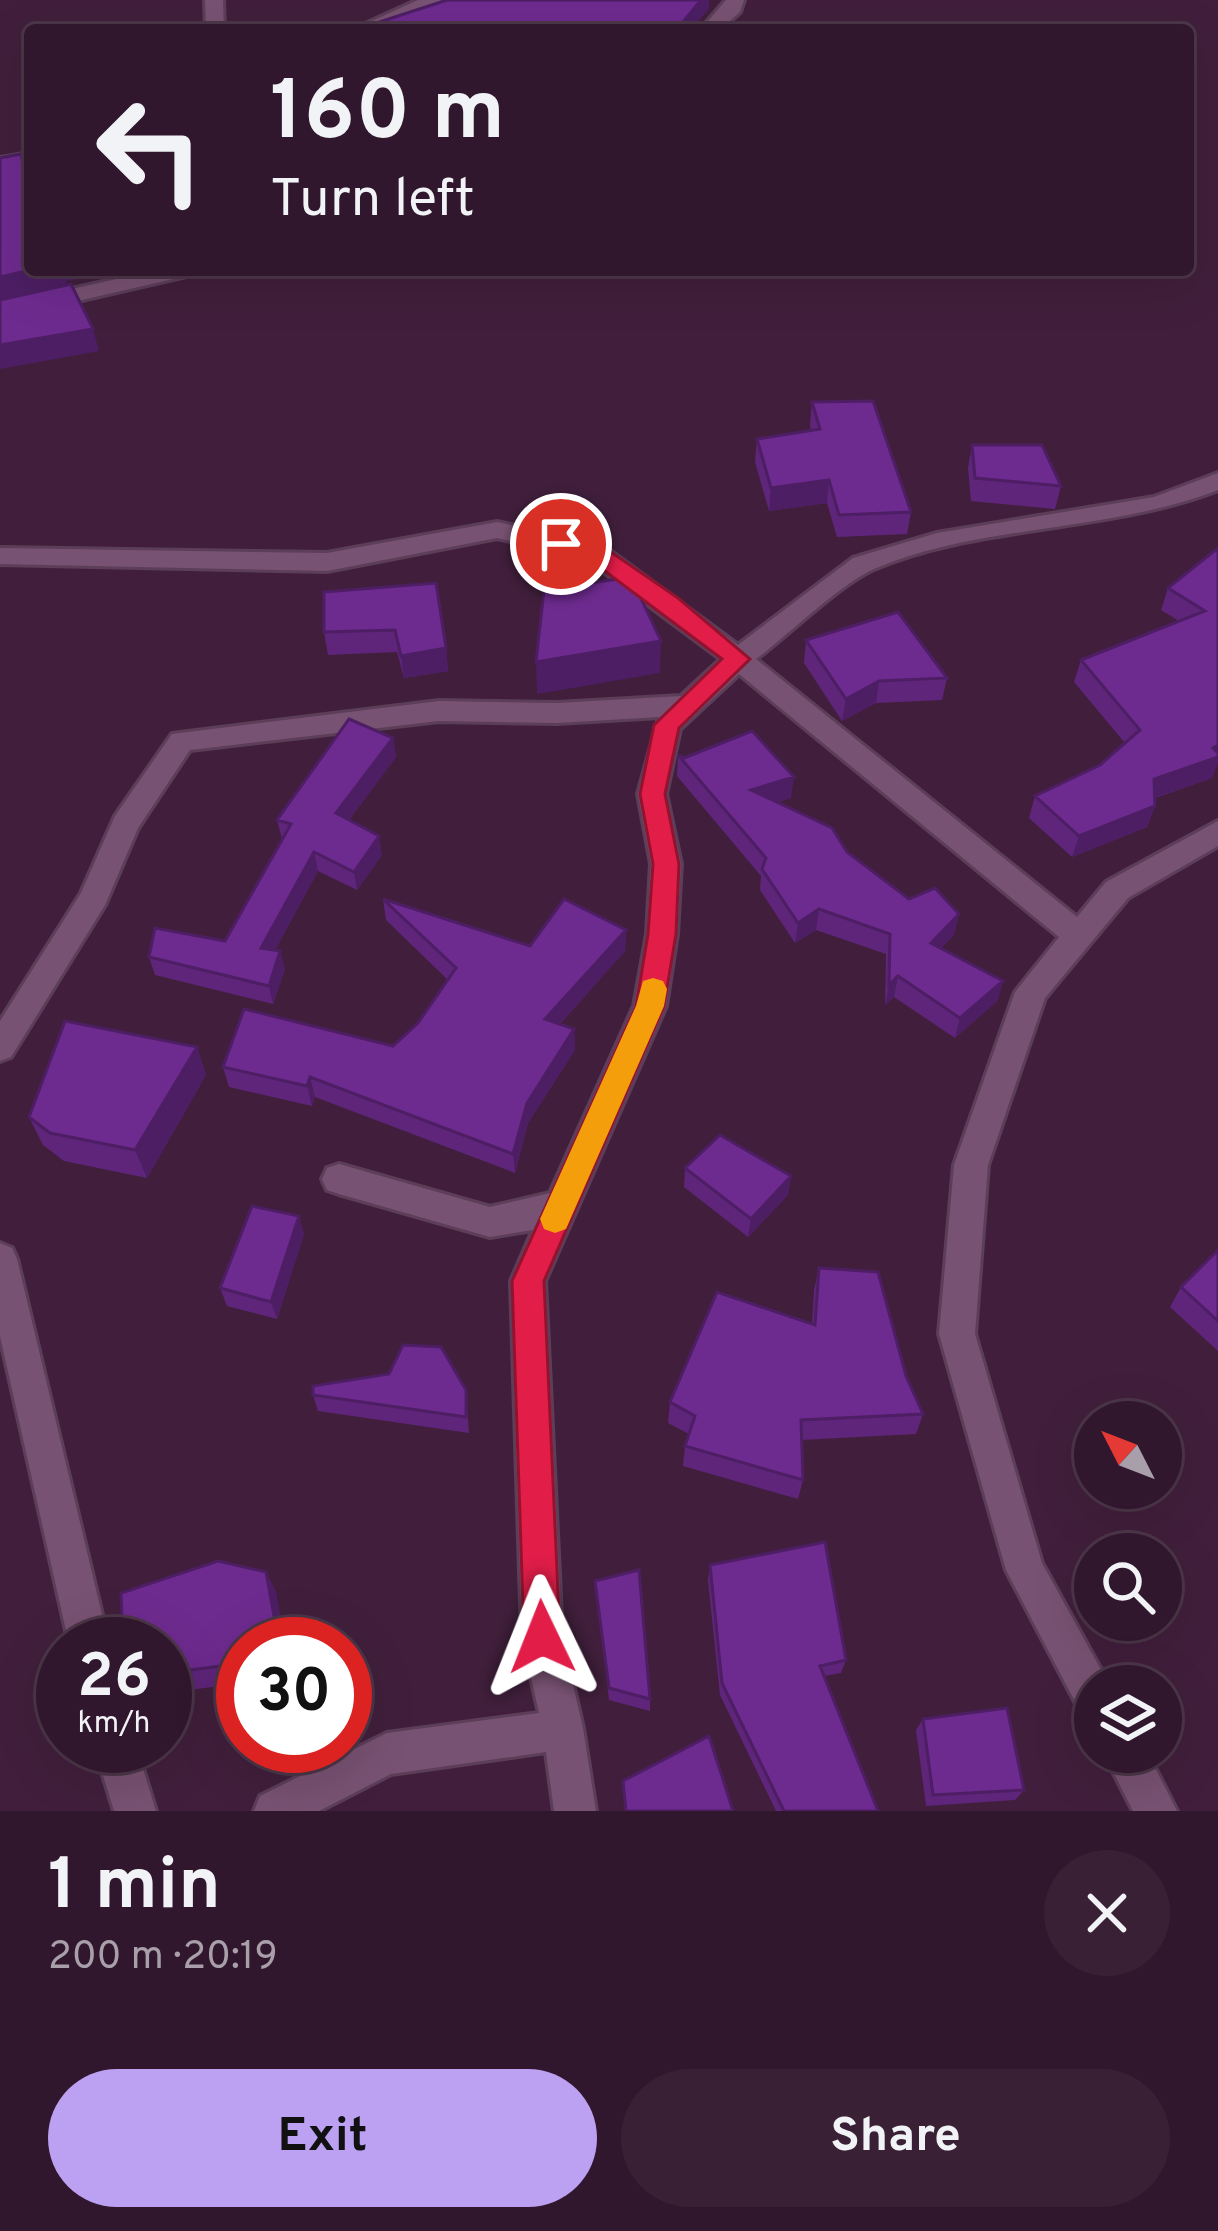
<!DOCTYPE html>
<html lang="en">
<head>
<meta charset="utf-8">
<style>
	body { margin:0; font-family:Overpass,sans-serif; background:#392035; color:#f1f3f6; height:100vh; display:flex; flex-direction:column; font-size:45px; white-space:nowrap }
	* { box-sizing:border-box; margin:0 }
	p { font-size:39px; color:#a89faa }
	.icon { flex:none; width:66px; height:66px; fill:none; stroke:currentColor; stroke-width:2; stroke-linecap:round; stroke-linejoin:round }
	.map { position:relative; height:1811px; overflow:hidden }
	.details { display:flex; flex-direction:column; background:#31172d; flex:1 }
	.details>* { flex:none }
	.top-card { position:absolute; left:24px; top:24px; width:1170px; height:252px; border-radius:12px; box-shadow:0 12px 48px #0002,0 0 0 3px #4c3649; background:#31172d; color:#f1f3f6; overflow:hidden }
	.needle { width:78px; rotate:312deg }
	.fabs { position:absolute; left:1074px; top:1401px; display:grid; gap:24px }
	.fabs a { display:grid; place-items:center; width:108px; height:108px; border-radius:50%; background:#31172d; box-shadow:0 12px 48px #0002,0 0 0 3px #4c3649; font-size:60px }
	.speed { position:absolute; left:36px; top:1617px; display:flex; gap:24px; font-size:60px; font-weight:700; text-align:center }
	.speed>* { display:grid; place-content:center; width:156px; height:156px; border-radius:50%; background:#31172d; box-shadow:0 12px 48px #0002,0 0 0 3px #4c3649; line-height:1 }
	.speed small { font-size:30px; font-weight:400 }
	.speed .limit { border:18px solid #d22; background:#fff; color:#111 }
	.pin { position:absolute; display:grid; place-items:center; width:102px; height:102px; color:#fff; margin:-51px; border:6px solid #fff; border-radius:50%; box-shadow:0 3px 12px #0007 }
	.me { position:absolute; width:132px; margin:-66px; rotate:358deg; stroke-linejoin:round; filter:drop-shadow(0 0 9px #0008) }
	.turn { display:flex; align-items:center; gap:42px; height:252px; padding:0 48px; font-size:54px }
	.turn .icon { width:156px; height:156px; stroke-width:2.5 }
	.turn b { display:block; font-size:84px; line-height:102px }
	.round { display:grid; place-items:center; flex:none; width:126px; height:126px; border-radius:63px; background:#392035 }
	.head { display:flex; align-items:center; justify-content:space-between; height:204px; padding:0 48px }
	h1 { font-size:72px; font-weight:700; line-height:90px }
	.primary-button { display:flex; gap:24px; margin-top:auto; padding:24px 48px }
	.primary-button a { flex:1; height:138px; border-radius:72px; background:#bca0f2; color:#111; font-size:48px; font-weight:700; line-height:138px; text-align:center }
	.primary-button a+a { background:#392035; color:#f1f3f6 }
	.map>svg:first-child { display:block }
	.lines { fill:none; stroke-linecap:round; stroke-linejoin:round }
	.minor-casing { stroke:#5c3e59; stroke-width:6 }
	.minor { fill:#785272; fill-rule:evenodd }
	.wall { fill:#5f257b }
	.shaded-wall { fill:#4d1e64 }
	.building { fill:#6e2b8f; stroke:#4d1e64; stroke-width:3 }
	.route { fill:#e11d48; stroke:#92132f; stroke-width:3 }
	.slow { fill:#f59e0b }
</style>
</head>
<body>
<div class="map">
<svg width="1218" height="1811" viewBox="0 0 1218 1811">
	<rect width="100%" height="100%" fill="#411f3c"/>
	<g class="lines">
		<defs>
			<path id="minor" d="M205 0H223L224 30H206Z
				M418 0H443L377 30H352Z
				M726 0H744L740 12 720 30H700Z
				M30 153V165L0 170V158Z
				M157 270H197L186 276 0 319V305Z
				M1218 473V490C1107 533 978 524 874 569 840 584 788 635 756 659L1077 917 1106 882 1218 821V846L1128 898 1045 998 988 1165 975 1334 1042 1563 1110 1686H1095V1719L1081 1713 1006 1570 939 1334 954 1165 1015 992 1059 937 739 674 680 729 666 794 681 864 677 934 666 1006 545 1281 562 1637 583 1728 596 1811H554L546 1752 391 1774 319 1811H254L260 1796 387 1733 539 1713 522 1637 511 1281 533 1230 490 1237 339 1194 327 1190 322 1179 327 1168 339 1164 490 1207 550 1193 634 1006 647 934 651 864 638 794 659 717 557 723 439 721 190 750 138 828 105 905 11 1057 0 1061V1021L81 893 115 816 172 734 439 701 557 703 681 696 721 659 585 558 497 538 327 571 0 564V548L327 553 497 522 602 545 738 645 853 558 937 533 1154 497Z
				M0 1243 12 1248 17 1259 109 1644H69L0 1336Z
				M94 1746H136L156 1811H114Z
				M1103 1752H1147L1177 1811H1133Z"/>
		</defs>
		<use href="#minor" class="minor-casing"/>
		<use href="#minor" class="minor"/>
	</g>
	<path class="wall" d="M812 402 911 512 907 534 837 537 827 503 769 511 755 462 757 439 811 430 810 425Z
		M972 445 1061 486 1055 509 971 501 968 468Z
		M1218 548 1212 778 1155 798V806L1147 827 1072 857 1029 818 1035 796 1100 765 1125 743 1074 682 1081 660 1179 621 1161 610 1168 588Z
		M324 592 446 648 448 671 404 678 397 652 328 655 324 632Z
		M806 640 947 678 942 700 876 703 842 721 804 663Z
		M393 738 396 757 349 820 382 855 357 890 318 871 275 950 285 969 273 1004 155 975 149 957 225 941 282 839 277 820Z
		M678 755 791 798 778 802 909 899 959 914 954 935 941 948 1003 981 997 1001 955 1038 894 997 885 1005 886 954 816 930 795 943 760 890 761 876 677 776Z
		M383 899 530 946 626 930 625 951 560 1024 574 1029 575 1050 528 1123 515 1173 315 1097 312 1106 229 1087 223 1067 393 1046 418 1023 448 980 386 920Z
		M197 1047 206 1075 147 1178 64 1161 43 1145 29 1117Z
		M685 1168 791 1176 788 1195 748 1237 684 1187Z
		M304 1234 277 1319 227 1306 220 1288Z
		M1218 1250V1351L1170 1307 1181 1287Z
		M819 1268 906 1376 923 1414 916 1434 801 1440 803 1480 798 1499 683 1466 685 1446 689 1434 668 1423 670 1402 812 1324 814 1290Z
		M466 1390 469 1433 318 1411 313 1395Z
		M710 1565 846 1660 841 1673 824 1676 878 1811H776L720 1695 708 1580Z
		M595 1581 650 1699V1711L609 1700Z
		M276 1592 281 1623 243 1644V1701L236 1684 165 1693V1644Z
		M923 1719 1024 1790 1015 1800 926 1806 916 1730Z"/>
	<path class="shaded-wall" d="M701 0H709V9L691 30 683 22Z
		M30 270H116L117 274 66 281 67 285 0 300V277Z
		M93 329 99 351 0 369V345Z
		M829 480 827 503 769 511 771 488Z
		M661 641 660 673 537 694 536 662Z
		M446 648 448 671 404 678 401 656Z
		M879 681 876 703 842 721 846 699Z
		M393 738 396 757 340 832 336 813Z
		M1218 745V763L1212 778 1147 800 1154 779Z
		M794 777 791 798 749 811 751 790Z
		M1155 806 1147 827 1072 857 1079 836Z
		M379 836 382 855 357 890 354 872Z
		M314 852 318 871 266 966 261 948Z
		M819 909 816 930 795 943 798 923Z
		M959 914 954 935 926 964 931 943Z
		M626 930 625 951 546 1039 545 1019Z
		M280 951 285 969 273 1004 269 986Z
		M898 976 894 997 885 1005 889 985Z
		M1003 981 997 1001 955 1038 960 1018Z
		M574 1029 575 1050 528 1123 515 1173 513 1154 527 1103Z
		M197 1047 206 1075 147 1178 135 1150Z
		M310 1077 315 1097 312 1106 307 1086Z
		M791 1176 788 1195 748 1237 751 1219Z
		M299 1216 304 1234 277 1319 271 1302Z
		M266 1572 276 1592 285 1640 275 1621Z"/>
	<path class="building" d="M447 0H701L683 22 711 30H336L352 25 358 29Z
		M21 154 27 183 30 182V270L0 277V158Z
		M71 284 93 329 0 345V300Z
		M873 401 911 512 839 515 829 480 771 488 757 439 820 429 812 402Z
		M972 445H1042L1061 486 975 478Z
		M1218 548V745L1213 748 1218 753V757L1154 779 1155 806 1079 836 1035 796 1100 765 1140 730 1081 660 1205 611 1168 588Z
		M631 577 661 641 536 662 544 590Z
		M436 583 446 648 401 656 395 630 324 632V592Z
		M898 612 947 678 879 681 846 699 806 640Z
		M349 719 393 738 336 813 379 836 354 872 314 852 261 948 280 951 269 986 149 957 155 928 225 941 291 824 277 820Z
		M752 731 794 777 751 790 832 828 847 852 909 899 935 888 959 914 931 943 1003 981 960 1018 898 976 889 985 890 934 819 909 798 923 762 869 766 858 678 755 684 758Z
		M383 899 530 946 564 899 626 930 545 1019 574 1029 527 1103 513 1154 310 1077 307 1086 223 1067 244 1009 393 1046 418 1023 456 968Z
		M65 1021 197 1047 135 1150 50 1133 29 1117Z
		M720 1135 791 1176 751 1219 685 1168Z
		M252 1206 299 1216 271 1302 220 1288Z
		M1218 1250V1321L1181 1287Z
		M819 1268 878 1272 906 1376 923 1414 801 1420 803 1480 685 1446 695 1416 670 1402 717 1292 815 1325Z
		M403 1345 441 1347 466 1390V1417L313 1395V1386L389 1374Z
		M825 1542 846 1660 820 1666 878 1811H784L722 1683 710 1565Z
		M218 1561 266 1572 275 1621 307 1631 309 1644H243V1692H238L230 1665 165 1673V1644H123L121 1593Z
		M639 1570 650 1699 609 1688 595 1581Z
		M1007 1708 1024 1790 933 1795 923 1719Z
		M709 1736 733 1811H626L623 1781Z"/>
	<path class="route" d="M561 537 602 546 678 598 750 659 679 728 665 794 679 864 676 934 664 1006 544 1281 560 1637 555 1650 542 1655 530 1650 524 1637 512 1281 636 1006 648 934 653 864 640 794 654 725 722 659 586 557 553 550 550 544Z"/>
	<path class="slow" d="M653 978 663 981 667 989 664 1006 566 1229 555 1233 544 1229 540 1219 636 1006 643 981Z"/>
</svg>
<div class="fabs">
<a><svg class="needle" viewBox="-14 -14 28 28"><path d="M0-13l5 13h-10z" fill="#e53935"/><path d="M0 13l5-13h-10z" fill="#a89faa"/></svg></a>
<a><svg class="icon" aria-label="search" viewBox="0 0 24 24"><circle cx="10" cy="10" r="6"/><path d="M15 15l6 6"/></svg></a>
<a><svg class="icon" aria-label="layers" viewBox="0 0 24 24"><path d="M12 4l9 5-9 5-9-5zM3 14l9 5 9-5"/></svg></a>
</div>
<div class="speed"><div>26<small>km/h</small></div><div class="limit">30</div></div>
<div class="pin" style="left:561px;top:544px;background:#d93025"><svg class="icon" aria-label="arrive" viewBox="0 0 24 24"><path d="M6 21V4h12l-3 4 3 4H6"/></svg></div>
<svg class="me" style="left:542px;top:1637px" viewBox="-20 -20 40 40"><path d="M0-17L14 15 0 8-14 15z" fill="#e11d48" stroke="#fff" stroke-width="4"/></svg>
<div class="top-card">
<div class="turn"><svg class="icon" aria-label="left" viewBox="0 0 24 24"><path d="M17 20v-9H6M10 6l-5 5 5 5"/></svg><div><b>160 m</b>Turn left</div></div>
</div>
</div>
<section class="details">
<div class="head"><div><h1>1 min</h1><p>200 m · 20:19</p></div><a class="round"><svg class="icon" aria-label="close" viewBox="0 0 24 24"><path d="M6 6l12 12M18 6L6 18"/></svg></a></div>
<div class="primary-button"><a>Exit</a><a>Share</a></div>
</section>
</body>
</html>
